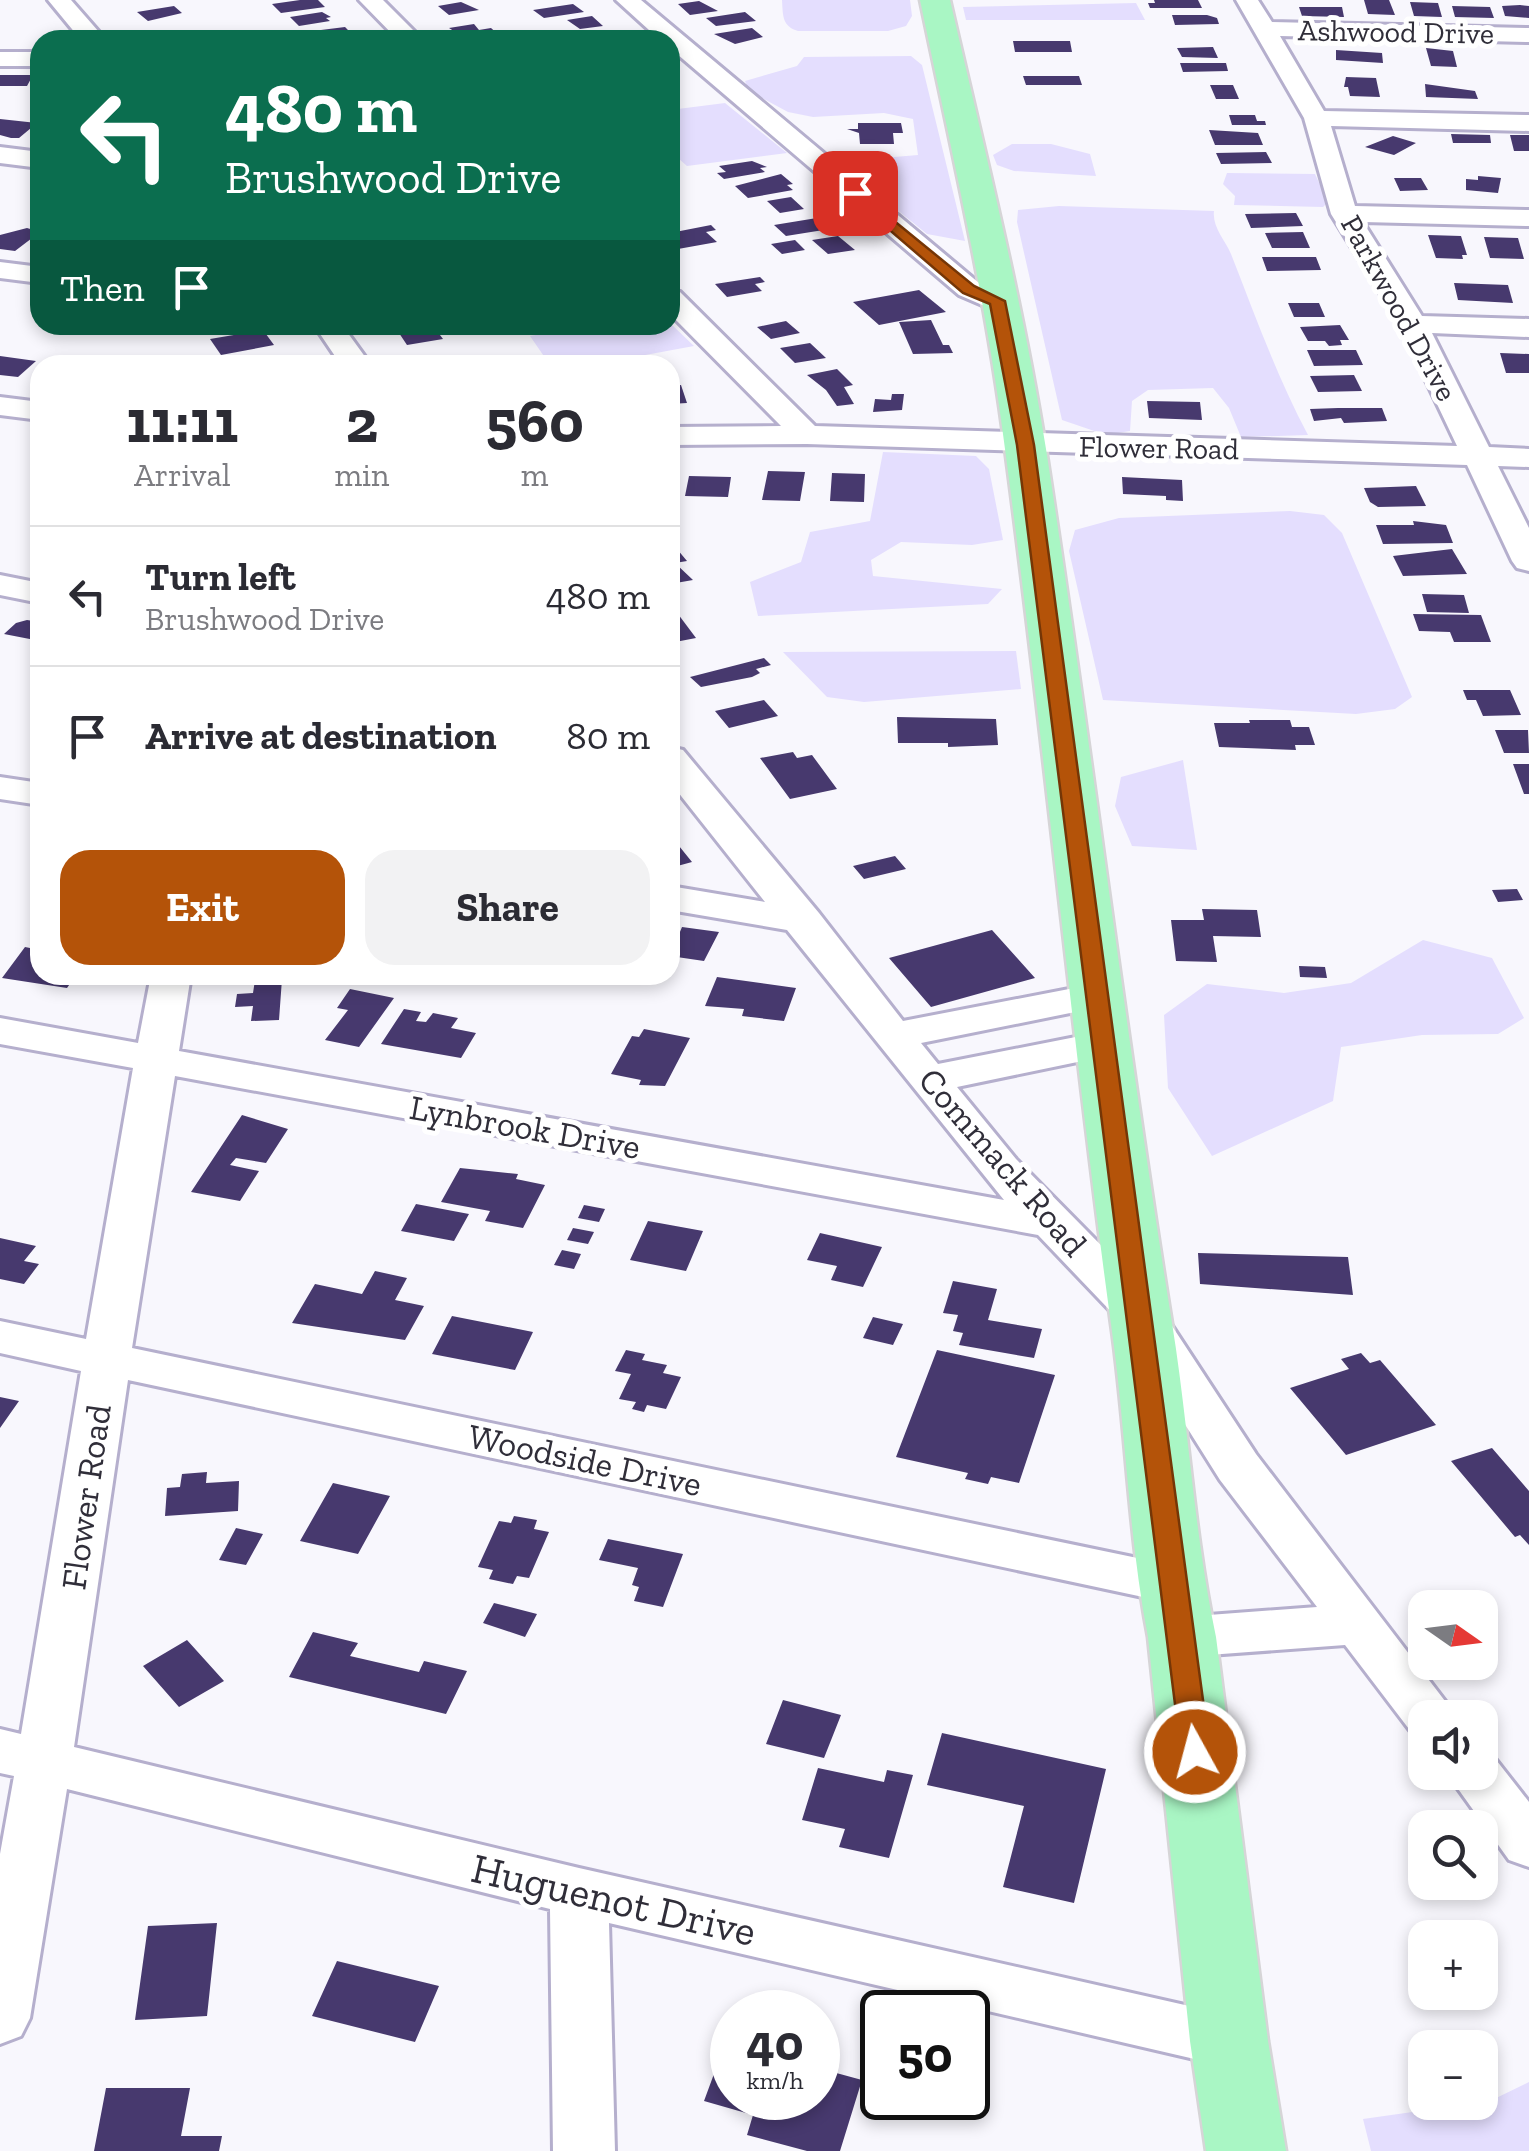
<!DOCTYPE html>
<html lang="en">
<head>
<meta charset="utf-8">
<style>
	body { margin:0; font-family:"Zilla Slab",serif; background:#f2f2f3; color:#2b2b33; height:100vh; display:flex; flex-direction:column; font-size:38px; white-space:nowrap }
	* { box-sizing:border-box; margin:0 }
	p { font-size:32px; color:#7c7c81 }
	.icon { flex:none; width:55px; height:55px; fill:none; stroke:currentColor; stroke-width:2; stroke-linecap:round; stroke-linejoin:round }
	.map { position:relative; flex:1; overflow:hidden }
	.panel { position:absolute; left:30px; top:355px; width:650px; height:630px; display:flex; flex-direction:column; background:#fff; border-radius:30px; box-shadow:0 5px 15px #0003 }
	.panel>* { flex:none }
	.hud { position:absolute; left:30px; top:30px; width:650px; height:305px; border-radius:30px; box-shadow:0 5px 15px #0003; background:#0b6e4f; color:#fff; overflow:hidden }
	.needle { width:65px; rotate:104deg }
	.buttons { position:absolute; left:1408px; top:1590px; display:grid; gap:20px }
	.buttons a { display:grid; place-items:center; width:90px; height:90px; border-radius:20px; background:#fff; box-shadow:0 5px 15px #0003; font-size:50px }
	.speed { position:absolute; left:710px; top:1990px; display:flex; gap:20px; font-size:50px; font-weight:700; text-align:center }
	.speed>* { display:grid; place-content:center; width:130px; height:130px; border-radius:50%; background:#fff; box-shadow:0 5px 15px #0003; line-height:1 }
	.speed small { font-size:25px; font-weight:400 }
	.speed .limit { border:5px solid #111; border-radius:15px; background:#fff; color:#111 }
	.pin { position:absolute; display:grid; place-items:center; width:85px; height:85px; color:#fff; margin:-42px; border-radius:20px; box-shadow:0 5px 15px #0006 }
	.me { position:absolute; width:110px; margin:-55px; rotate:353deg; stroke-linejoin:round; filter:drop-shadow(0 0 8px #0008) }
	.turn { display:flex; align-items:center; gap:35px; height:210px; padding:0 30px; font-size:45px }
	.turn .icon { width:130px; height:130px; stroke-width:2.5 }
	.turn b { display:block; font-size:70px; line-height:85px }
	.then { display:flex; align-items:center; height:95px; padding:0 30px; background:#0003; gap:20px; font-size:38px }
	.eta { display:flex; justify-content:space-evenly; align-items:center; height:170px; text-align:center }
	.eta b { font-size:60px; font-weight:700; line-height:70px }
	.button { display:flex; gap:20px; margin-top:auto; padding:20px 30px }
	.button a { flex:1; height:115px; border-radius:30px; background:#b45309; color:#fff; font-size:40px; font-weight:700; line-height:115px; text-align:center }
	.button a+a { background:#f2f2f3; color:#2b2b33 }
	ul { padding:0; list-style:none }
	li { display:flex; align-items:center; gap:30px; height:140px; padding:0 30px; border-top:2px solid #e1e1e2 }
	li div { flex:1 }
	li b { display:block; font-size:38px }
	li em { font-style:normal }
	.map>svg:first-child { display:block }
	.green { fill:#e4defe }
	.building { fill:#47396e }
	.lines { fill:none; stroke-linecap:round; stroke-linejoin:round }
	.minor-casing { stroke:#b5afcd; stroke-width:6 }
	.major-casing { stroke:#d6d5d7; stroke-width:5 }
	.minor { fill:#fff; fill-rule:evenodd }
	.major { fill:#a9f6c4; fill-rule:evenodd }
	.route { fill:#b45309; stroke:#753606; stroke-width:2.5 }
	.labels { text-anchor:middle; stroke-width:10; stroke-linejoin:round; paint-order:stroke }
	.far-street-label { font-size:30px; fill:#302e39; stroke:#fff }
	.street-label { font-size:35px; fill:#302e39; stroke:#fff }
	.near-street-label { font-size:42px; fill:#302e39; stroke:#fff }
</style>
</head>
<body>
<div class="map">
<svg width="1529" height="2151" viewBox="0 0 1529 2151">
	<rect width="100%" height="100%" fill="#f8f7fd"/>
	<path class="green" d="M782 0H910L912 16 906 26 888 31H798C782 26 783 16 782 0Z
		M1136 3 1145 20H966L963 7Z
		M911 56 922 65 965 241 927 234 844 167 847 161 918 155 913 119 884 113 813 117 788 112 749 91 745 81 797 66 804 57Z
		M725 103 787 153 687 166 670 151V110Z
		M1012 144H1051L1090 154 1096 176 1014 171 997 165 993 155Z
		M1227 173 1315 174 1328 202 1323 207 1234 205 1235 196 1223 184Z
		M1059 206 1214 211C1212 227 1225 240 1231 254 1255 315 1277 377 1308 435L1241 437 1229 408 1213 388 1148 390 1132 401 1130 431 1106 435 1062 420 1017 222 1018 210Z
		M670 323 694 346 591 365H550L530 336 594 325Z
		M883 452 976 456 989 469 1003 540 972 545 901 542 871 560 873 576 1002 589 988 604 758 616 750 582 801 562 810 532 870 521Z
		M1290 511 1324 515 1342 533 1412 697 1395 709 1356 714 1103 700 1069 551 1075 530 1119 518Z
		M1016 651 1021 689 864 702 827 697 783 652Z
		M1183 760 1197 850 1132 846 1115 806 1121 777Z
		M1423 940 1492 958 1524 1018 1498 1034 1422 1035 1341 1047 1333 1101 1212 1156 1168 1088 1164 1015 1207 984 1284 993 1351 983Z
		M1529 2082V2151H1371L1363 2119 1490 2101Z"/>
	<path class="building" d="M300 0H318L325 7 281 13 272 4Z
		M1154 0H1198L1202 8H1150L1148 3H1155Z
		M1364 0H1389L1395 15 1368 14Z
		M699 1 718 11 690 15 678 4Z
		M461 2 479 10 449 15 438 6Z
		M1410 2 1438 3 1442 17 1414 16Z
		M573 4 584 12 544 18 533 10Z
		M1520 5 1529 6V18L1505 16 1502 6Z
		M174 6 182 13 148 21 137 12Z
		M1452 6 1490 7 1494 18 1455 17Z
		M1299 7H1342L1344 17 1302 16Z
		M322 12 331 17 326 18 330 21 299 26 290 17Z
		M745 12 756 21 716 26 706 18Z
		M1172 15H1207L1217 18 1219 24 1175 25Z
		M592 16 603 26 580 29 567 20Z
		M474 24 479 30 491 28 501 37 468 40 449 28Z
		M345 27 352 34 312 40 305 32Z
		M752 28 763 37 735 44 714 34Z
		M1013 41H1070L1072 52H1015Z
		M1213 47 1218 58 1182 57 1177 48Z
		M1426 48 1453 51 1457 67 1431 66Z
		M1336 50 1382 53 1383 63 1336 60Z
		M1180 63H1226L1228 71 1183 72Z
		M0 75H33L27 86H0Z
		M1023 76H1079L1082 85H1026Z
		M1346 77 1376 78 1380 97 1350 96 1348 87H1344Z
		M1425 84 1475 91 1478 99 1426 97Z
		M1210 85H1233L1239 99H1216Z
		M1229 115H1255L1257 121H1265L1266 125H1232Z
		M0 119 37 123 19 138H11L0 135Z
		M858 123H901L903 133H893L894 144H860L859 133 847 129H858Z
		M1209 130 1258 133 1263 145H1215Z
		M1451 134 1490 135 1491 143H1453Z
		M1510 135H1529V151H1514Z
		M1393 136 1416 143 1394 155 1365 147Z
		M1266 152 1272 163 1221 164 1216 153Z
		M752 161 767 167 760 168 765 172 724 179 717 173 726 172 719 166Z
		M781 174 793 184 787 185 793 190 748 198 735 186Z
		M1478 176 1501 178 1498 193 1466 190V179L1478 180Z
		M1394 178H1421L1428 190 1400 191Z
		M791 197 804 209 780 213 767 201Z
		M1296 213 1303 226 1251 228 1245 214Z
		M823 217 836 228 786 236 774 225Z
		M711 225 716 230 706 232 717 242 678 249 670 241V233Z
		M27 228 40 232 15 251 0 249V235Z
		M1303 232 1310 248H1272L1265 233Z
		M1428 235 1461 236 1467 255H1462L1463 259 1436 258Z
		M838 236 855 250 828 254 812 240Z
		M1484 237 1518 238 1524 259 1490 258Z
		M795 240 805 250 782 254 771 244Z
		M1262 257H1316L1321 270 1267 271Z
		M760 277 765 282 755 284 762 291 727 297 715 284Z
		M1454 283 1508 285 1513 303 1458 300Z
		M919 290 946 312 879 325 853 302Z
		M1288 303H1319L1325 317H1294Z
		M931 320 943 345H949L953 353 913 354 899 322Z
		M786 321 800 333 771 339 757 327Z
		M1340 325 1349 340H1340L1342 345 1329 346 1325 341H1308L1300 327Z
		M434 327 443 339 407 345 399 333Z
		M263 330 274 345 221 355 210 339Z
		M810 343 826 358 795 363 780 348Z
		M1307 350H1356L1363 365 1314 366Z
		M1500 353 1529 354V373H1506Z
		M0 356 36 361 18 377 0 375Z
		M837 369 853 385 844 387 854 404 837 406 826 390 807 375Z
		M1354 375 1362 391 1318 392 1310 376Z
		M681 385 687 403 670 404V386Z
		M892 394H904L902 410 873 412 875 399 891 400Z
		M1147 401 1200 402 1202 420 1149 418Z
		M1338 408H1382L1387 421 1344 423 1341 418 1314 421 1310 409Z
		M768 471 805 472 800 501 762 500Z
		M832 473 865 474 864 502 830 501Z
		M689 476 731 477 728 497 685 496Z
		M1122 477 1182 480 1183 501 1166 500V496L1123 494Z
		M1416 486 1426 506 1378 507 1370 502 1364 488Z
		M1413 521 1446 525 1453 543 1383 544 1376 525H1414Z
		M677 549 687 561 675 563 693 580 670 584V550Z
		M1452 549 1467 574 1403 576 1393 556Z
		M1422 594 1464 595 1469 613 1427 612Z
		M678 614 696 638 670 643V616Z
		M1413 614 1481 615 1491 642H1454L1450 632 1419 631Z
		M27 620 40 622V641L4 634 16 623Z
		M764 658 771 665 756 669 760 673 752 677 701 687 690 677Z
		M1463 690H1510L1521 715 1483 716 1476 700H1467Z
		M764 700 778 716 729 728 715 711Z
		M897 717 996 719 998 745 948 747V743H898Z
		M1249 720H1290L1292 727H1309L1315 745H1295L1296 750 1219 747 1214 723H1250Z
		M1495 730H1528L1529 753H1504Z
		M793 752 797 758 812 755 837 789 790 799 760 758Z
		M1513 764H1529V794H1524Z
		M675 841 692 862 670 868V842Z
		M895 856 906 869 864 879 853 866Z
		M1517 889 1523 900 1498 902 1492 890Z
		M1202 909 1257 910 1261 937 1213 936 1217 962 1176 961 1171 920H1204Z
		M682 927 719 932 704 961 670 956Z
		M992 930 1035 978 931 1007 889 958Z
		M25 947 40 950V975H76L67 988 2 978Z
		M1299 966 1325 967 1327 978 1300 977Z
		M717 977 796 988 784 1021 742 1016 744 1009 705 1006Z
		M282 979 279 1020 251 1021 253 1006 235 1007 237 994 253 993 255 980Z
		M350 989 394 998 359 1047 325 1040 348 1010 337 1008Z
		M404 1009 421 1012 416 1021 426 1022 433 1013 458 1018 451 1028 476 1033 461 1058 381 1044Z
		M644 1029 690 1038 665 1086 639 1085 641 1080 611 1074 632 1036 639 1037Z
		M242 1115 288 1129 266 1163 236 1158 230 1165 259 1171 240 1201 191 1192Z
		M460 1168 518 1174 516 1179 545 1185 523 1228 485 1221 490 1211 441 1202Z
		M416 1204 469 1214 454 1241 401 1231Z
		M584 1205 605 1209 599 1222 578 1218Z
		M648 1221 703 1231 686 1271 630 1260Z
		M573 1228 594 1232 588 1244 567 1240Z
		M820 1233 882 1247 863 1287 831 1280 837 1266 807 1260Z
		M0 1238 36 1246 24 1261 39 1264 24 1284 0 1279Z
		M562 1250 581 1254 574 1269 554 1265Z
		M1198 1253 1348 1257 1353 1295 1200 1284Z
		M375 1271 407 1278 395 1300 424 1306 405 1340 292 1323 315 1284 362 1294Z
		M953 1281 997 1289 988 1320 1042 1329 1034 1358 959 1345 963 1333 953 1331 958 1315 943 1313Z
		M452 1316 533 1332 515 1370 432 1354Z
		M873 1317 903 1324 893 1345 863 1338Z
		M626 1350 645 1354 642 1360 667 1365 663 1373 681 1377 666 1409 647 1405 644 1412 632 1409 636 1402 619 1399 631 1374 615 1371Z
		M937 1350 1055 1375 1019 1483 991 1477 988 1484 965 1479 968 1473 896 1457Z
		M1361 1353 1370 1363 1380 1360 1436 1425 1346 1455 1290 1388 1349 1369 1341 1359Z
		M0 1397 19 1401 0 1428Z
		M1492 1448 1529 1491V1545L1520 1535 1515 1537 1451 1461Z
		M207 1472 206 1483 239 1481 238 1511 165 1516 167 1488 180 1487 182 1474Z
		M333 1483 390 1496 358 1554 300 1541Z
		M514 1516 537 1520 534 1529 549 1532 529 1578 517 1576 513 1584 489 1579 493 1570 478 1567 499 1521 511 1523Z
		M236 1528 263 1534 246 1565 219 1560Z
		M608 1539 683 1554 663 1607 634 1601 639 1587 632 1585 638 1568 599 1560Z
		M494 1603 537 1614 525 1637 483 1623Z
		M313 1632 358 1643 350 1656 419 1672 424 1661 467 1671 446 1714 289 1677Z
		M187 1640 224 1681 179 1707 143 1666Z
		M783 1700 841 1715 824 1758 766 1744Z
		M942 1733 1106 1769 1074 1903 1003 1887 1024 1806 927 1785Z
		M818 1768 884 1782 887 1770 913 1775 889 1858 839 1847 845 1829 802 1820Z
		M217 1923 207 2016 135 2020 148 1926Z
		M337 1961 439 1986 415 2042 312 2016Z
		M725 2044 732 2046V2098H818V2068L862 2080 840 2151H807L747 2135 753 2115 704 2101Z
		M106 2088H190L181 2136H222L219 2151H94Z"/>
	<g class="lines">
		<defs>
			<path id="minor" d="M48 0H71L106 40H81Z
				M359 0H383L423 40H398Z
				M616 0H641L979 283 1007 295 1011 301 1007 307H987L959 295 670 48V40H660Z
				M1236 0H1258L1272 22 1529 28V42L1280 36 1324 111 1529 115V131L1331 126 1355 206 1529 210V226L1363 222 1422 316 1529 319V337L1432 333 1489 447 1529 449V467L1498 466 1529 528V571L1517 568 1512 561 1467 465 807 444 670 445V427L781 426 670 314V290L680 292 815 426 1457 446 1399 324 1331 214 1304 118Z
				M0 52H40V66H0Z
				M0 147 40 152V168L0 163Z
				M0 262 40 267V283L0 278Z
				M314 325H342L371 365H341Z
				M0 397 40 402V420L0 415Z
				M0 575 40 583V603L0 595Z
				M670 747 683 750 819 913 903 1021 1095 984 1110 987 1116 996 1110 1005 921 1043 938 1064 1101 1032 1116 1036 1122 1045 1116 1054 957 1087 1016 1159 1155 1300 1256 1454 1458 1718H1425V1737L1412 1733 1345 1645 1182 1657 1163 1651 1156 1637 1163 1623 1182 1617 1317 1607 1220 1480 1120 1321 1038 1235 175 1076 132 1348 1171 1565 1189 1570 1197 1584 1189 1598 1171 1603 128 1380 74 1747 579 1868 1229 2015 1250 2022 1259 2041 1250 2060 1229 2067 609 1923 615 2151H553L550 1909 67 1789 30 2018 21 2036 0 2044V1854L14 1776 0 1773V1729L21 1734 81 1371 0 1353V1321L86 1339 133 1068 0 1044V1018L138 1043 151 975H191L179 1051 1004 1200 787 930 670 910V886L765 902 670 782Z
				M0 777 40 783V805L0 799Z
				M1480 1752 1493 1756 1529 1802V1867L1509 1860 1446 1772H1480Z"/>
			<path id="major" d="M920 0H950C984 148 1022 298 1046 449 1091 740 1125 1032 1172 1323 1189 1428 1194 1534 1216 1637L1268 2041 1286 2151H1206L1190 2041 1148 1637C1128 1534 1126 1428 1111 1324 1071 1033 1044 740 1005 449 986 298 951 149 920 0Z"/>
		</defs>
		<use href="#minor" class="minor-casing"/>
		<use href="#major" class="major-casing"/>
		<use href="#minor" class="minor"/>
		<use href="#major" class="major"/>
	</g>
	<path class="route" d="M855 189 974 286 1005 301 1034 445 1210 1752 1206 1761 1195 1764 1185 1761 1181 1752 1017 445 990 304 963 293 850 196 848 193Z"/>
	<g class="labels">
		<g class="far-street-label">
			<text transform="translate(1396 32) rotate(1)" y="10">Ashwood Drive</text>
			<text transform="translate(1399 308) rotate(61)" y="10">Parkwood Drive</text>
			<text transform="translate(1159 448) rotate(1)" y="10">Flower Road</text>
		</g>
		<g class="street-label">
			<text transform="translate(525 1127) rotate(10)" y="12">Lynbrook Drive</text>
			<text transform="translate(1003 1162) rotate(49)" y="12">Commack Road</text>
			<text transform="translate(585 1460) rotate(12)" y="12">Woodside Drive</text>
			<text transform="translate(86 1497) rotate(-82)" y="12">Flower Road</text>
		</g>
		<g class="near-street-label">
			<text transform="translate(614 1899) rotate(13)" y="15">Huguenot Drive</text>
		</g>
	</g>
</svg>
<div class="buttons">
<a><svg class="needle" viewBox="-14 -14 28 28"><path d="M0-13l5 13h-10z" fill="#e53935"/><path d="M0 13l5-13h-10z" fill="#7c7c81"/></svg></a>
<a><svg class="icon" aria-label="sound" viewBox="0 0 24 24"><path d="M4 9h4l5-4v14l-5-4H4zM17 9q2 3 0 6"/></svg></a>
<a><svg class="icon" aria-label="search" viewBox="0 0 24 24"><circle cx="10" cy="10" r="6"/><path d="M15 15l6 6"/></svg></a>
<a>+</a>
<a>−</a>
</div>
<div class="speed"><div>40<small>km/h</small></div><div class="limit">50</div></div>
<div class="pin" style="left:855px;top:193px;background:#d93025"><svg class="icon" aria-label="arrive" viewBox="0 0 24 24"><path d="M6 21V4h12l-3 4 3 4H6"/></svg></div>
<svg class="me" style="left:1195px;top:1752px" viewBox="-20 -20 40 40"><circle r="17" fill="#b45309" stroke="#fff" stroke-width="3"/><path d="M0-11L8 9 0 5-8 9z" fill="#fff"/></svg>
<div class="hud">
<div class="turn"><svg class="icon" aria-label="left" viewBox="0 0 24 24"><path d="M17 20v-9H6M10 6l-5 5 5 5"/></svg><div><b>480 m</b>Brushwood Drive</div></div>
<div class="then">Then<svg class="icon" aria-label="arrive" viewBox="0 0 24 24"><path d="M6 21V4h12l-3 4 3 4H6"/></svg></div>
</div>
<section class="panel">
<div class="eta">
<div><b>11:11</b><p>Arrival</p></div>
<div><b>2</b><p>min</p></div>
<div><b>560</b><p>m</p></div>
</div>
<ul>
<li><svg class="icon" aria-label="left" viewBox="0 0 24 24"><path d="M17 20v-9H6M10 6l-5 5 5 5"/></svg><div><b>Turn left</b><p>Brushwood Drive</p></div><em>480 m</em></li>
<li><svg class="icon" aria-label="arrive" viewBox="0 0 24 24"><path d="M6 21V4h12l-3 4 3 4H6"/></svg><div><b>Arrive at destination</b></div><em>80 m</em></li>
</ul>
<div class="button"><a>Exit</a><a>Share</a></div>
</section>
</div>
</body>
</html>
